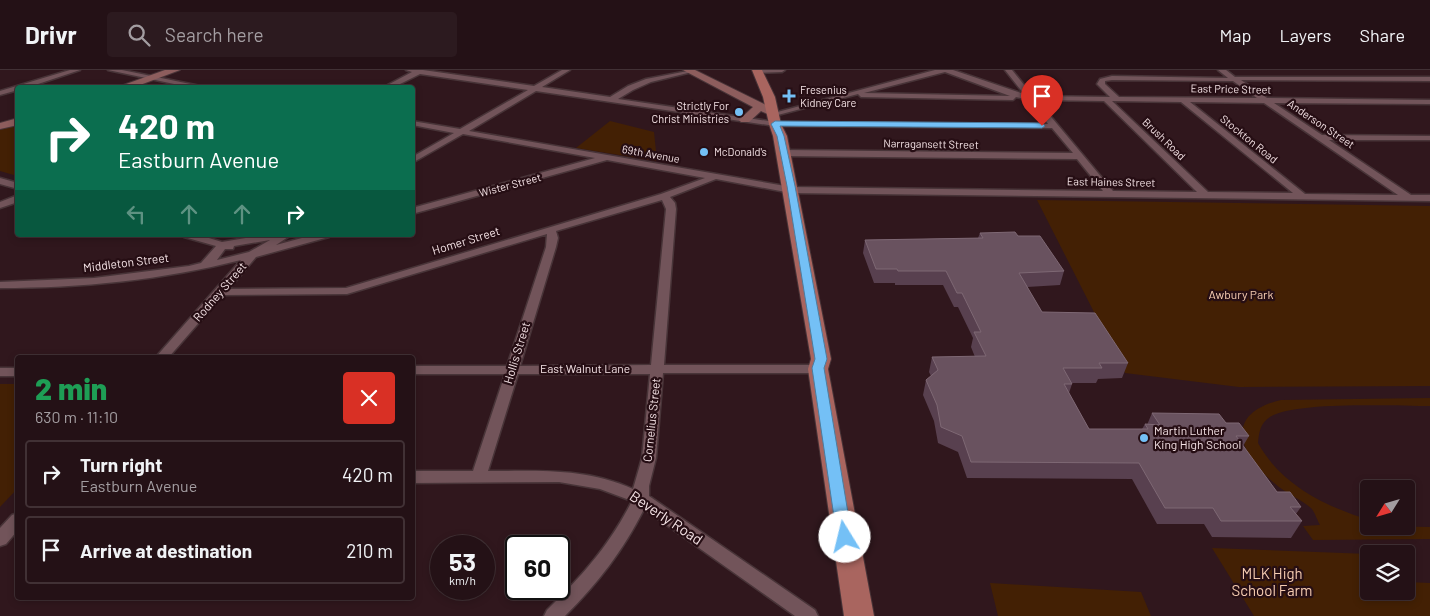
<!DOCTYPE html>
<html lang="en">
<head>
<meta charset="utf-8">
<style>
	body { margin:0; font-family:Barlow,sans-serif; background:#2c1a1f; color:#f1f3f6; height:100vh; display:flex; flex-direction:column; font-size:19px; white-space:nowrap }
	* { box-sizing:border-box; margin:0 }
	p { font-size:16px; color:#a39da1 }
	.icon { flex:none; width:28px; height:28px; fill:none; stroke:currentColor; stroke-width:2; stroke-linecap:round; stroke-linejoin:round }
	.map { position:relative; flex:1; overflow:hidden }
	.sheet { position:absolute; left:15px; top:285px; width:400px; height:245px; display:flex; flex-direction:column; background:#241116; border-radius:5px; box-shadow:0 2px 8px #0003,0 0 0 1px #413135 }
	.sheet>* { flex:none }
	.banner { position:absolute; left:15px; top:15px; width:400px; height:152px; border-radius:5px; box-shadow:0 2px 8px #0003,0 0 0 1px #413135; background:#0b6e4f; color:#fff; overflow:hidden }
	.needle { width:32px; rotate:233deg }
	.tools { position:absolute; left:1360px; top:410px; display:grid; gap:10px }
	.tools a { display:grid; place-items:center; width:55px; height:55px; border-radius:5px; background:#241116; box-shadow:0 2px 8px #0003,0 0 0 1px #413135; font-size:25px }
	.speed { position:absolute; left:430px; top:465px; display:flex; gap:10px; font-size:25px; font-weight:700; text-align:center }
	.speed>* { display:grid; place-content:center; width:65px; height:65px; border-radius:50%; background:#241116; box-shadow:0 2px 8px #0003,0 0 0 1px #413135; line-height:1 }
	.speed small { font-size:12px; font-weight:400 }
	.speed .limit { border:2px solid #111; border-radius:8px; background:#fff; color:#111 }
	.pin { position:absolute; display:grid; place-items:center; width:42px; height:42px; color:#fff; margin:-51px -21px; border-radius:50% 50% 50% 0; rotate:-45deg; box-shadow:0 0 5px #0007 }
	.pin .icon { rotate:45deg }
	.me { position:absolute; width:55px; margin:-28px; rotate:351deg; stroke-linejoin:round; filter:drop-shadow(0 0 4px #0008) }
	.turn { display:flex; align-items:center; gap:18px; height:105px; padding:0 20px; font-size:22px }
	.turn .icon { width:65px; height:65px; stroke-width:2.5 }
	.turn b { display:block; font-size:35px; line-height:42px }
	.lanes { display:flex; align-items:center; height:48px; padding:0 20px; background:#0003; justify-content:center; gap:25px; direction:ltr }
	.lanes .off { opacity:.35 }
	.round { display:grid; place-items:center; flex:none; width:52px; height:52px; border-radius:5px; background:#2c1a1f }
	.summary { display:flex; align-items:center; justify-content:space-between; height:85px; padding:0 20px }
	h1 { font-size:30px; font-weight:800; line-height:38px; color:#1e9e55 }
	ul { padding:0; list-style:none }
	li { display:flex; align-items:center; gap:15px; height:68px; margin:0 10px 8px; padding:0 10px; border:2px solid #413135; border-radius:5px }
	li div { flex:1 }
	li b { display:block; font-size:19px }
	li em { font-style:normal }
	header { display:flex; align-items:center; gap:30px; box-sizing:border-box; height:70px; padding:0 25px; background:#241116; border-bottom:1px solid #413135 }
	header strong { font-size:24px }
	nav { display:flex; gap:28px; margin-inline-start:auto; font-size:18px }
	.search { width:350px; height:45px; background:#2c1a1f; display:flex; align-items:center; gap:12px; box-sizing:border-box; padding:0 18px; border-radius:5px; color:#a39da1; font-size:19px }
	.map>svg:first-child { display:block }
	.green { fill:#432004 }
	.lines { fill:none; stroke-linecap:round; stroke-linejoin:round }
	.street-casing { stroke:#483438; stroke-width:3 }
	.secondary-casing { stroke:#483438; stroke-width:2 }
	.primary-casing { stroke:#483438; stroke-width:2 }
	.street { fill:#72545a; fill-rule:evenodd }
	.secondary { fill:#8d5d5d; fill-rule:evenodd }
	.primary { fill:#a9655f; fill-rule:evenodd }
	.wall { fill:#58404f }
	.building { fill:#69525f; stroke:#7e6874 }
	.route { fill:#74c0f6; stroke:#4b7da0 }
	.poi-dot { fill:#74c0f6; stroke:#260e14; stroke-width:2 }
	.labels { text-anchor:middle; stroke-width:4.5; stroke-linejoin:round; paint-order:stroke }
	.far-street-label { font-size:11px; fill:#f4e2e5; stroke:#260e14 }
	.far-poi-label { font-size:11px; fill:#f4e2e5; stroke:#260e14; text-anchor:start }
	.street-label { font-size:12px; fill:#f4e2e5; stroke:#260e14 }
	.park-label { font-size:12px; fill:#f7cdb2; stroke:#260e14 }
	.poi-label { font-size:12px; fill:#f4e2e5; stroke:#260e14; text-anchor:start }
	.near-street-label { font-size:15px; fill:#f4e2e5; stroke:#260e14 }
	.near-park-label { font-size:15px; fill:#f7cdb2; stroke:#260e14 }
</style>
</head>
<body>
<header>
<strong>Drivr</strong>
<div class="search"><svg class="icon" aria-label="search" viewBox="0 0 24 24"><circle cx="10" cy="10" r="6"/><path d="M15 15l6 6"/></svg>Search here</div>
<nav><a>Map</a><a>Layers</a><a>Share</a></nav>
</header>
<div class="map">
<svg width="1430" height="546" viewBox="0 0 1430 546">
	<rect width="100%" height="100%" fill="#30171d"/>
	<path class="green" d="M610 51 654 62 657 91 576 78Z
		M17 54V106L0 101V60Z
		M1037 130 1430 136V316L1239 317 1125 303Z
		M0 314H17L18 418 0 437Z
		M1430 328V336C1397 336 1294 331 1270 347 1260 353 1259 363 1258 373 1281 415 1325 436 1369 450V456L1430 457V469L1313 470 1303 456 1320 455C1317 450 1315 442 1311 438 1302 430 1289 425 1279 417 1242 388 1219 345 1281 330Z
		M1212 478 1369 484V521H1406V512L1430 513V546H1254Z
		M990 513 1141 522 1151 546H998Z"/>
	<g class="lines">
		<defs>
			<path id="street" d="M70 0H80L26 18H18V20L0 25V21Z
				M108 0H122L210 18H193Z
				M406 0H423L534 16 562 0H570L542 17 610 27 628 16 646 9 693 0 692 2 651 12 633 20 618 29 775 52 1048 54 1029 30 1016 27 1013 30 861 27 858 24 774 46 770 44 935 0H953L1024 24 1005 0H1012L1033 26 1110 27 1097 14 1100 9 1112 6 1228 8 1218 0H1226L1235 7H1430V11L1241 10 1267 28 1430 30V34L1274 33 1322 65 1430 66V70H1329L1411 125H1430V131L791 123 716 109 670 127 675 133 676 139 664 295H818L825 299 818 303H663L656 388 649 416V426L815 540 818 546H795L644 439C623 481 598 513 565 546H544L547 540C582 506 609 476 632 431L600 419 559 412 412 413V401H473L505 304H412V296H507L546 177 547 164 347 224 223 225 168 288H155L241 190C162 210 82 218 0 218V212L94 208 189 196 201 193 216 176 184 167 183 165H199L222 172 263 165H291L276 175 313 165H330L329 167 256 187 229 219 346 218 661 124 705 108 607 90 412 144V138L595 88 463 64 412 93V87L454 63 412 55V51L460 59 528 20 420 4 392 18H382L412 2ZM945 2 1010 26 864 23ZM1112 10 1233 11 1257 28 1119 27 1105 14V11ZM536 21 775 56 1052 58 1073 83 783 80 779 83 783 86 1077 89 1103 121 791 117 469 61ZM1037 30 1104 31 1197 122 1113 121ZM1112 31 1181 32 1293 123 1208 122ZM1190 32 1264 33 1398 125 1305 124ZM662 130 666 139 651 295 520 296 556 177 558 168 556 161ZM270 170 249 182 217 190 225 179H233L234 176ZM518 304H650L642 388 633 419C586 398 539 401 488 401Z
				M754 0H785L782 2 757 3Z
				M0 108 18 113V119L0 114Z
				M18 125V132L0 138V132Z
				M0 298H18V306H0Z
				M18 443V460L6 474 0 476V458L12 445Z"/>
			<path id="secondary" d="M165 0H180L132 18H115Z
				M683 0H695L764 34 779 44 774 47 761 41 749 52H741L739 50 753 37Z
				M18 48V55L0 59V53Z"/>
			<path id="primary" d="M752 0H762L775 27 781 54 787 66 831 289 828 299 874 546H844L808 299 811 289 773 66 769 54 763 27Z"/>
		</defs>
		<use href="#street" class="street-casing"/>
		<use href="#secondary" class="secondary-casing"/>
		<use href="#primary" class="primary-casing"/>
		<use href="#street" class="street"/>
		<use href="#secondary" class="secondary"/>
		<use href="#primary" class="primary"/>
	</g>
	<path class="wall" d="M980 163 1018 166 1064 201 1060 215 1027 217 1042 242 1128 293 1122 308 1098 309 1096 313H1072V314L1069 323 1089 359H1142L1145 354 1147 355 1152 343 1226 353 1249 366 1243 376 1277 422 1301 437 1296 444 1302 451 1291 468 1212 467 1204 454H1157L1132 409 967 408 958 382 938 373 934 351 923 325 926 310 931 306 929 302 932 287H975L971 277 973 268 958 237H954L943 215H895V213H874L863 183 865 170 978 168Z"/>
	<path class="building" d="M1015 162 1018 166H1040L1064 201 1019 203 1042 242 1095 243 1128 293H1099L1102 298H1063L1072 314H1064L1089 359H1148L1145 354 1160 355 1152 343 1219 344 1226 353H1239L1249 366H1236L1277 422H1290L1301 437H1290L1302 451H1221L1213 438H1165L1139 393 971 392 962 366 941 357 937 335 926 310 938 300 932 287 986 286 974 262H981L962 223H957L946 201H898L897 199H876L865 170 983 168 980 163Z"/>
	<path class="route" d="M775 51 1042 53 1045 56 1042 58 780 56 784 66 795 116 827 289 824 298 852 467 850 471 845 473 840 471 837 467 812 298 815 289 787 116 777 66 771 54Z"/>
	<g class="poi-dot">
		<path d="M786.5 18.5h5v5h5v5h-5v5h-5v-5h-5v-5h5z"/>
		<circle cx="739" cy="42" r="5"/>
		<circle cx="704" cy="82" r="5"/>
		<circle cx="1144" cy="368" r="5"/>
	</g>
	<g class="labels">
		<g class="far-street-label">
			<text transform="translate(1231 19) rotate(1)" y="4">East Price Street</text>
			<text transform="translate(1321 54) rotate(34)" y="4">Anderson Street</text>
			<text transform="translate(1164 69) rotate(44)" y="4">Brush Road</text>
			<text transform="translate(1249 69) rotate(39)" y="4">Stockton Road</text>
			<text transform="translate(931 74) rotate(1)" y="4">Narragansett Street</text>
			<text transform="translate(651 84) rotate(10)" y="4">69th Avenue</text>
			<text transform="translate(1111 112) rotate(1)" y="4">East Haines Street</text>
			<text transform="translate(510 115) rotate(-15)" y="4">Wister Street</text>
		</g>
		<g class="far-poi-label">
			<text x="800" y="24">Fresenius<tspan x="800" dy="13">Kidney Care</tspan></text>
			<text x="729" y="40" text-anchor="end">Strictly For<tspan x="729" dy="13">Christ Ministries</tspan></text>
			<text x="714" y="86">McDonald's</text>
		</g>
		<g class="street-label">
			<text transform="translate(466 171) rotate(-17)" y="4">Homer Street</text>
			<text transform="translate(126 193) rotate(-7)" y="4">Middleton Street</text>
			<text transform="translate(220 222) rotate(-49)" y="4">Rodney Street</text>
			<text transform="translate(517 283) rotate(-73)" y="4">Hollis Street</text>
			<text x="585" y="303">East Walnut Lane</text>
			<text transform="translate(652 350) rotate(-84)" y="4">Cornelius Street</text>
		</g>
		<g class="park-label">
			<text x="1241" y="229">Awbury Park</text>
		</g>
		<g class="poi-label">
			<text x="1154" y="365">Martin Luther<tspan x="1154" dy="14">King High School</tspan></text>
		</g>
		<g class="near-street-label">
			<text transform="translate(666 448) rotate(34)" y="5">Beverly Road</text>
		</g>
		<g class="near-park-label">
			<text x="1272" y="509">MLK High<tspan x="1272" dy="17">School Farm</tspan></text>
		</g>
	</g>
</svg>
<div class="tools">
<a><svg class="needle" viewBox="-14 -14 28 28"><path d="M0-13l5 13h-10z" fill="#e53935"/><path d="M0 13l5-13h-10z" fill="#a39da1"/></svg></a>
<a><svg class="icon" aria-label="layers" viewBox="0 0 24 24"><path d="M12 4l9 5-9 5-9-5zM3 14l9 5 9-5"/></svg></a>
</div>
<div class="speed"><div>53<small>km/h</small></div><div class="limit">60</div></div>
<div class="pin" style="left:1042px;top:56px;background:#d93025"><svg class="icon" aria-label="arrive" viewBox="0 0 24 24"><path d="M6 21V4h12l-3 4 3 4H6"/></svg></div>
<svg class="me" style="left:845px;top:467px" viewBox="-20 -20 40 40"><circle r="19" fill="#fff"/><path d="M0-13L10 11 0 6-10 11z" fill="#74c0f6"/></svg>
<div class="banner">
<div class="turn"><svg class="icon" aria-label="right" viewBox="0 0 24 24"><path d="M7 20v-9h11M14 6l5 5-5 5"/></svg><div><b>420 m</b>Eastburn Avenue</div></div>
<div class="lanes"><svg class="icon off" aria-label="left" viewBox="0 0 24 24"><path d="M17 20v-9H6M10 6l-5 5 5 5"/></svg><svg class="icon off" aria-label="ahead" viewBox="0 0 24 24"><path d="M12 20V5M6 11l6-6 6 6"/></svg><svg class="icon off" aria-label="ahead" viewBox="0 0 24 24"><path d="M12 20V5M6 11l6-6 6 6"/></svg><svg class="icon" aria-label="right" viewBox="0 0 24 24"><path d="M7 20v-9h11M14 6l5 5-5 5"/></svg></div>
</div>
<section class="sheet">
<div class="summary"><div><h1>2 min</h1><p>630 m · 11:10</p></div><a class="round" style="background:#d93025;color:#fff"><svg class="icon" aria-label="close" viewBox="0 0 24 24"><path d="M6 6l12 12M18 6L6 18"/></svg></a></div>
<ul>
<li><svg class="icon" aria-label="right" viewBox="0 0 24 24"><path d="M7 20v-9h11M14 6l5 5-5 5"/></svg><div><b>Turn right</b><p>Eastburn Avenue</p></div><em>420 m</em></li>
<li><svg class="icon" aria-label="arrive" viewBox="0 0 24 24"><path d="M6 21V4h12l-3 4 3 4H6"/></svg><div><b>Arrive at destination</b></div><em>210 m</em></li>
</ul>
</section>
</div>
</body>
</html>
